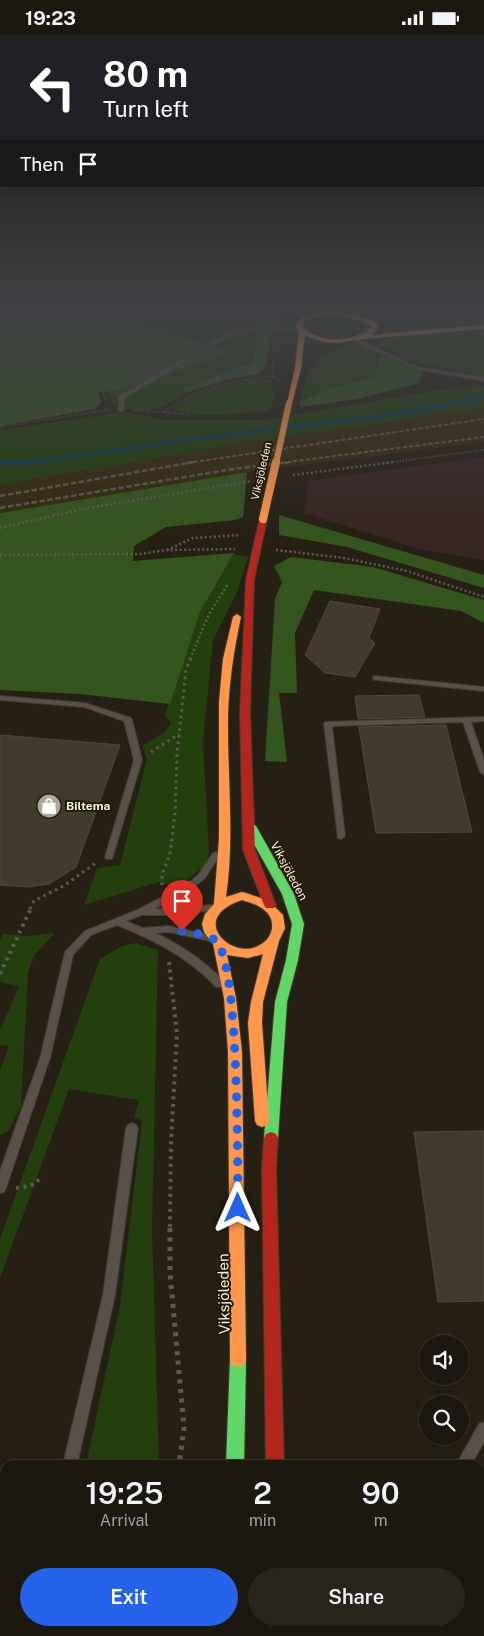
<!DOCTYPE html>
<html lang="en">
<head>
<meta charset="utf-8">
<style>
	body { margin:0; font-family:"Public Sans",sans-serif; background:#29251d; color:#f1f3f6; height:100vh; display:flex; flex-direction:column; font-size:19px; white-space:nowrap }
	* { box-sizing:border-box; margin:0 }
	p { font-size:16px; color:#a0a09e }
	.icon { flex:none; width:28px; height:28px; fill:none; stroke:currentColor; stroke-width:2; stroke-linecap:round; stroke-linejoin:round }
	.map { position:relative; flex:1; overflow:hidden }
	.sheet { position:absolute; left:0px; top:1425px; width:485px; height:176px; display:flex; flex-direction:column; background:#1c180f; border-radius:15px 15px 0 0; box-shadow:0 2px 8px #0003,0 0 0 1px #3a372f }
	.sheet>* { flex:none }
	.top-card { position:absolute; left:0px; top:0px; width:485px; height:152px; box-shadow:0 2px 8px #0003,0 0 0 1px #3a372f; background:#202124; color:#fff; overflow:hidden }
	.controls { position:absolute; left:419px; top:1300px; display:grid; gap:10px }
	.controls a { display:grid; place-items:center; width:50px; height:50px; border-radius:50%; background:#1c180f; box-shadow:0 2px 8px #0003,0 0 0 1px #3a372f; font-size:25px }
	.pin { position:absolute; display:grid; place-items:center; width:42px; height:42px; color:#fff; margin:-51px -21px; border-radius:50% 50% 50% 0; rotate:-45deg; box-shadow:0 0 5px #0007 }
	.pin .icon { rotate:45deg }
	.me { position:absolute; width:55px; margin:-28px; rotate:0deg; stroke-linejoin:round; filter:drop-shadow(0 0 4px #0008) }
	.turn { display:flex; align-items:center; gap:18px; height:105px; padding:0 20px; font-size:22px }
	.turn .icon { width:65px; height:65px; stroke-width:2.5 }
	.turn b { display:block; font-size:35px; line-height:42px }
	.then { display:flex; align-items:center; height:48px; padding:0 20px; background:#0003; gap:10px; font-size:19px }
	.eta { display:flex; justify-content:space-evenly; align-items:center; height:85px; text-align:center }
	.eta b { font-size:30px; font-weight:600; line-height:35px }
	.primary-button { display:flex; gap:10px; margin-top:auto; padding:10px 20px }
	.primary-button a { flex:1; height:58px; border-radius:30px; background:#2563eb; color:#fff; font-size:20px; font-weight:600; line-height:58px; text-align:center }
	.primary-button a+a { background:#29251d; color:#f1f3f6 }
	.status { display:flex; justify-content:space-between; align-items:center; height:35px; padding:0 25px; background:#1c180f; direction:ltr }
	.status svg { height:14px; fill:currentColor }
	.map>svg:first-child { display:block }
	.built { fill:#36290d }
	.industrial { fill:#372522 }
	.green { fill:#233f0e }
	.forest { fill:#34551e }
	.lines { fill:none; stroke-linecap:round; stroke-linejoin:round }
	.stream-far1 { stroke:#0c3b4b; stroke-width:4 }
	.stream { stroke:#0c3b4b; stroke-width:5 }
	.building { fill:#413b2e; stroke:#4d483e }
	.lane-casing { stroke:#413c32; stroke-width:2 }
	.fast-casing { stroke:#413c32; stroke-width:2 }
	.slow-casing { stroke:#413c32; stroke-width:2 }
	.jam-casing { stroke:#413c32; stroke-width:2 }
	.path-far4 { stroke:#605852; stroke-width:2; stroke-dasharray:1 2; stroke-linecap:butt }
	.path-far3 { stroke:#605852; stroke-width:2.5; stroke-dasharray:2 2.5; stroke-linecap:butt }
	.path-far2 { stroke:#605852; stroke-width:3; stroke-dasharray:2.5 4; stroke-linecap:butt }
	.path-far1 { stroke:#605852; stroke-width:4; stroke-dasharray:3 4.5; stroke-linecap:butt }
	.path { stroke:#605852; stroke-width:5; stroke-dasharray:4 5.5; stroke-linecap:butt }
	.lane { fill:#59504a; fill-rule:evenodd }
	.fast { fill:#63d668; fill-rule:evenodd }
	.slow { fill:#ff974d; fill-rule:evenodd }
	.jam { fill:#b3261e; fill-rule:evenodd }
	.rail-far1 { stroke:#5e5750; stroke-width:2; stroke-dasharray:4.5 2; stroke-linecap:butt }
	.rail { stroke:#5e5750; stroke-width:2.5; stroke-dasharray:5.5 2.5; stroke-linecap:butt }
	.slow-bridge-far1-casing { stroke:#413c32; stroke-width:8; stroke-linecap:butt }
	.slow-bridge-casing { stroke:#413c32; stroke-width:9; stroke-linecap:butt }
	.slow-bridge-far1 { stroke:#ff974d; stroke-width:6 }
	.slow-bridge { stroke:#ff974d; stroke-width:8 }
	.route { stroke:#2563eb; stroke-width:9; stroke-dasharray:0 16.2 }
	.labels { text-anchor:middle; stroke-width:4; stroke-linejoin:round; paint-order:stroke }
	.far-street-label { font-size:11px; fill:#f6eee1; stroke:#241904 }
	.poi-label { font-size:12px; font-weight:bold; fill:#f6eee1; stroke:#241904; text-anchor:start }
	.street-label { font-size:12px; fill:#f6eee1; stroke:#241904 }
	.near-street-label { font-size:15px; fill:#f6eee1; stroke:#241904 }
</style>
</head>
<body>
<div class="status"><b>19:23</b><svg viewBox="0 0 49 12"><path d="M0 12V9h3v3zM5 12V6h3v6zM10 12V3h3v9zM15 12V0h3v12zM26 1h20v11H26zM47 4h2v5h-2z"/></svg></div>
<div class="map">
<svg width="484" height="1601" viewBox="0 0 484 1601">
	<rect width="100%" height="100%" fill="#262014"/>
	<path class="built" d="M484 373V407L247 437 0 478V450L251 407Z"/>
	<path class="industrial" d="M484 422V525L419 514 304 478 308 446Z"/>
	<path class="green" d="M109 274H256L254 327 182 355 188 357C162 375 144 381 113 370L107 355 115 356 224 319 223 314 122 284Z
		M363 274H467L470 276H484V285C460 287 376 297 363 274Z
		M328 283 353 285 362 291 361 294C350 304 321 303 311 292L314 286Z
		M484 297V341C445 331 414 335 379 308V304L403 301Z
		M356 311 365 312 387 322 380 323 375 342 300 367C304 337 322 311 356 311Z
		M268 344 272 346 273 363 270 376C246 377 193 386 173 373 201 353 235 347 268 344Z
		M484 351V373L251 407 0 450V395L117 378H132L163 385H264L445 354Z
		M233 519 248 522 237 557 213 605 203 707 209 818 206 830 177 853 159 847 84 870 97 833 120 830 147 724 142 711 165 697 171 688 165 680 200 577Z
		M55 898 34 920 28 938 21 1071 9 1095 0 1100V1035L9 1011 0 1010V995L19 951 0 947V905L3 899 30 901Z
		M136 908 158 915 152 1194 159 1430H86L120 1271 142 1086 134 1082 139 1065 69 1054 0 1243V1204L100 924 122 911Z
		M45 1596H140L139 1601H44Z"/>
	<path class="forest" d="M0 274H109L122 284 223 314 224 320 115 356 98 357 101 367 95 374 0 391Z
		M256 274H286L274 293 264 335 259 339 233 343 188 357 181 354 254 327Z
		M387 322 422 337 419 348 357 364 300 372V367L332 353 375 342 380 323Z
		M247 437 243 482 235 485 166 492 134 511 133 526 234 518 200 577 170 669 80 659 0 655V478Z
		M279 480 484 540V553L347 512 279 500Z
		M291 522 373 532 484 565V588L461 576 314 555 295 598 297 658H279L287 727 265 726 275 564 282 547 274 531Z"/>
	<g class="lines">
		<path class="stream-far1" d="M0 428 33 427 215 401 383 381 484 362"/>
		<path class="stream" d="M0 428 35 427"/>
	</g>
	<path class="building" d="M330 566 380 574 369 603 375 608 355 642 325 638 305 620Z
		M419 660 425 682 358 684 355 661Z
		M446 690 472 797 376 798 359 692Z
		M0 700 120 710 76 832 49 849 28 852 0 850Z
		M484 1096V1266L438 1267 414 1097Z"/>
	<g class="lines">
		<defs>
			<path id="lane" d="M265 291 299 293 301 294 299 295 265 293 231 300 124 363V375L121 377 118 375 119 361 228 298Z
				M354 303 418 332 484 342V346L415 334 352 305V303Z
				M374 641 484 652V656L377 645H374L373 643Z
				M0 661 85 668 131 683 132 685 142 725 112 824H106L105 822 134 725 124 686 84 672 0 665Z
				M484 682V686L471 687 484 725V740L480 737 463 687 332 691 345 801 341 804 338 803 324 689 325 687Z
				M216 817 220 820 205 843 192 854 154 874 212 870 215 871 217 873 215 875 169 880H142L126 886 142 893 169 891 213 901 215 903 213 905 210 906 169 897 155 898C181 910 204 926 224 946L225 949 224 952H216C188 922 154 905 117 890L91 900 73 920 50 1023 6 1153 4 1157 0 1158V1136L40 1023 65 917 85 896 137 875 186 850 199 839 213 818Z
				M132 1088 136 1090 138 1093 115 1260 77 1430H63L103 1260 126 1093 128 1090Z
				M484 1387V1407L471 1430H456L479 1389Z
				M0 1441 5 1442V1456L0 1455Z
				M17 1596H33L32 1601H16Z
				M457 1596H473V1601H457Z"/>
			<path id="fast" d="M250 787 256 791 294 859 304 889 298 925 287 967 278 1103 276 1107 271 1109 266 1107 264 1103 275 967 286 925 292 889 282 859 244 791Z
				M238 1316 244 1318 246 1324 244 1430H226L230 1324 232 1318Z
				M211 1596H231L230 1601H210Z
				M264 1596H284V1601H264Z"/>
			<path id="slow" d="M323 276C342 276 359 279 376 288L378 294 371 300 484 290V294L362 304 336 308 323 307 305 300 301 333 292 368 287 369 295 333 299 295 295 291 303 282ZM323 280 349 282 371 290 372 293C350 308 321 309 301 291L307 284Z
				M237 579 241 582C234 614 229 647 228 680 227 741 235 802 226 862L242 857 246 858 269 866 283 880 285 893 279 906 263 967 262 988 269 1086 267 1090 262 1092 257 1090 255 1086 248 988 251 967 263 919 248 923 227 920 236 963 242 1017 246 1324 244 1330 238 1332 232 1330 230 1324 228 1017 224 963 213 909 204 897 202 889 205 879 214 869 219 803V667L223 624 233 582ZM242 865C248 867 255 869 260 872 278 882 275 903 258 911 231 925 187 883 242 865Z"/>
			<path id="jam" d="M260 482 267 484 254 545 250 678 255 815 276 870 274 873H266L264 870 243 815 240 678 246 545Z
				M271 1097 276 1099 278 1103 276 1133 284 1430H266L262 1133 264 1103 266 1099Z"/>
		</defs>
		<use href="#lane" class="lane-casing"/>
		<use href="#fast" class="fast-casing"/>
		<use href="#slow" class="slow-casing"/>
		<use href="#jam" class="jam-casing"/>
		<path class="path-far4" d="M434 275 436 274
			M273 342 272 331 279 305
			M107 367 96 338 98 328 128 289V282L122 274
			M134 375 164 377C196 352 233 346 273 341
			M165 377 191 380
			M0 392 108 375
			M385 428 484 415"/>
		<path class="path-far3" d="M293 440 394 427
			M0 493 88 473 252 446
			M167 515 193 503 240 500
			M276 515 344 523 407 536 484 562
			M0 520 141 519 166 515 235 514
			M190 624 209 579 228 549"/>
		<path class="path-far2" d="M151 717 179 699
			M162 850V840L170 819 175 778 177 719 186 635 191 623
			M30 874 34 866 65 850 97 827"/>
		<path class="path-far1" d="M169 927 177 999 171 1106 170 1194
			M0 939 31 873
			M16 1153 30 1151 43 1142"/>
		<path class="path" d="M170 1193V1238L184 1393 179 1430
			M156 1601 157 1596"/>
		<use href="#lane" class="lane"/>
		<use href="#fast" class="fast"/>
		<use href="#slow" class="slow"/>
		<use href="#jam" class="jam"/>
		<path class="rail-far1" d="M187 428 484 384
			M280 428 484 402"/>
		<path class="rail" d="M0 461 194 427
			M0 473 233 434 290 427"/>
		<defs>
			<path id="slow-bridge-far1" d="M276 428 289 368"/>
			<path id="slow-bridge" d="M263 484 276 427"/>
		</defs>
		<use href="#slow-bridge-far1" class="slow-bridge-far1-casing"/>
		<use href="#slow-bridge" class="slow-bridge-casing"/>
		<use href="#slow-bridge-far1" class="slow-bridge-far1"/>
		<use href="#slow-bridge" class="slow-bridge"/>
	</g>
	<linearGradient id="sky" x2="0" y2="1"><stop stop-color="#15120b"/><stop offset="0.55" stop-color="#414245"/><stop offset="1" stop-color="#414245" stop-opacity="0"/></linearGradient>
	<rect width="484" height="498" fill="url(#sky)"/>
	<g class="lines">
		<path class="route" d="M182 896C191 898 207 899 215 905 240 924 237 1134 238 1173"/>
	</g>
	<defs>
		<symbol id="shop-disc" viewBox="-11 -11 22 22"><circle r="9.5" fill="#ada699" stroke="#241904"/><path d="M-5-2.5h2.3a2.7 3.5 0 0 1 5.4 0H5L5.5 6h-11ZM-1.5-2.5h3a1.5 2.3 0 0 0-3 0Z" fill="#fff"/></symbol>
	</defs>
	<g fill-rule="evenodd">
		<use href="#shop-disc" x="35" y="757" width="28" height="28"/>
	</g>
	<g class="labels">
		<g class="far-street-label">
			<text transform="translate(261 436) rotate(-77)" y="4">Viksjöleden</text>
		</g>
		<g class="poi-label">
			<text x="66" y="775">Biltema</text>
		</g>
		<g class="street-label">
			<text transform="translate(289 836) rotate(62)" y="4">Viksjöleden</text>
		</g>
		<g class="near-street-label">
			<text transform="translate(224 1259) rotate(-91)" y="5">Viksjöleden</text>
		</g>
	</g>
</svg>
<div class="controls">
<a><svg class="icon" aria-label="sound" viewBox="0 0 24 24"><path d="M4 9h4l5-4v14l-5-4H4zM17 9q2 3 0 6"/></svg></a>
<a><svg class="icon" aria-label="search" viewBox="0 0 24 24"><circle cx="10" cy="10" r="6"/><path d="M15 15l6 6"/></svg></a>
</div>
<div class="pin" style="left:182px;top:896px;background:#d93025"><svg class="icon" aria-label="arrive" viewBox="0 0 24 24"><path d="M6 21V4h12l-3 4 3 4H6"/></svg></div>
<svg class="me" style="left:238px;top:1173px" viewBox="-20 -20 40 40"><path d="M0-17L14 15 0 8-14 15z" fill="#2563eb" stroke="#fff" stroke-width="4"/></svg>
<div class="top-card">
<div class="turn"><svg class="icon" aria-label="left" viewBox="0 0 24 24"><path d="M17 20v-9H6M10 6l-5 5 5 5"/></svg><div><b>80 m</b>Turn left</div></div>
<div class="then">Then<svg class="icon" aria-label="arrive" viewBox="0 0 24 24"><path d="M6 21V4h12l-3 4 3 4H6"/></svg></div>
</div>
<section class="sheet">
<div class="eta">
<div><b>19:25</b><p>Arrival</p></div>
<div><b>2</b><p>min</p></div>
<div><b>90</b><p>m</p></div>
</div>
<div class="primary-button"><a>Exit</a><a>Share</a></div>
</section>
</div>
</body>
</html>
